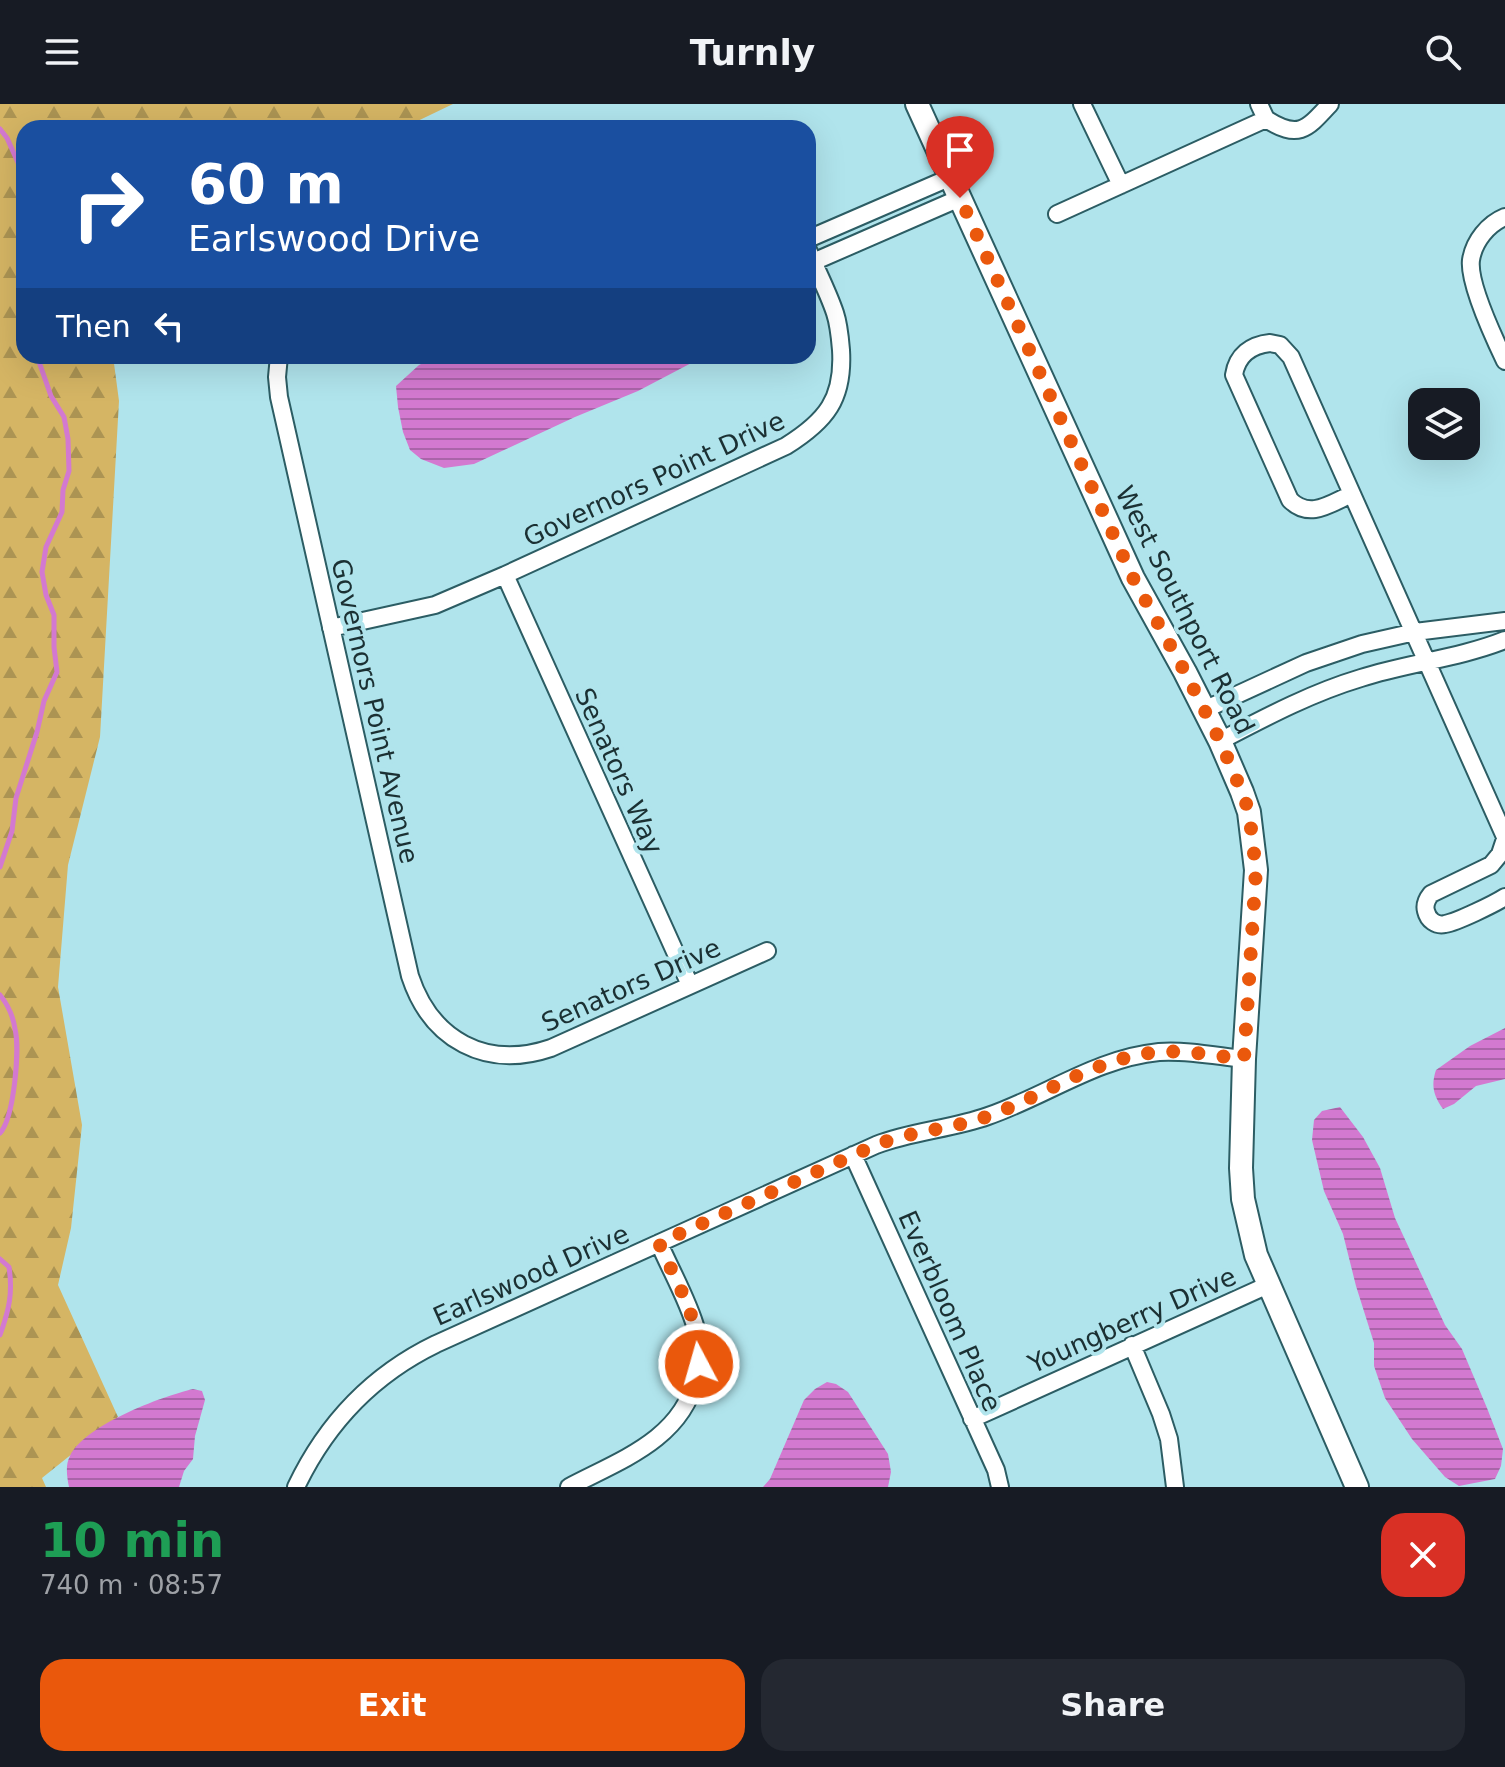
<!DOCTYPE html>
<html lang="en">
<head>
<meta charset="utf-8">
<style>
	body { margin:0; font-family:"DejaVu Sans",sans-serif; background:#242831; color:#f1f3f6; height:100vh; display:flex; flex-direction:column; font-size:30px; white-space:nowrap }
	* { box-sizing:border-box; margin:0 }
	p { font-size:26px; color:#9ea1a6 }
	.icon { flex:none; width:44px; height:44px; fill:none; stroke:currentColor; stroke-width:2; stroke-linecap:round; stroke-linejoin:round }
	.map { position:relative; height:1383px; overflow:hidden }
	.details { display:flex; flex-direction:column; background:#171b24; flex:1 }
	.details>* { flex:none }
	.top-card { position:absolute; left:16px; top:16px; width:800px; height:244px; border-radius:24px; box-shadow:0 8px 32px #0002; background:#1a4fa0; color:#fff; overflow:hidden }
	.buttons { position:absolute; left:1408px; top:284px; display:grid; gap:16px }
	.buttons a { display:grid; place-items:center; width:72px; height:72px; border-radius:16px; background:#171b24; box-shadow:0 8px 32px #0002; font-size:40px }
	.pin { position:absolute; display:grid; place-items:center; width:68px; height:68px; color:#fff; margin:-82px -34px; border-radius:50% 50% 50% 0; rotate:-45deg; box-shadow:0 0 8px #0007 }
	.pin .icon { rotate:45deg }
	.me { position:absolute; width:88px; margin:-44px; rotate:354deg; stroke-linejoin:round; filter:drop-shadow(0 0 6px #0008) }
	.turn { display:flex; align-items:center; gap:28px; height:168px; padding:0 40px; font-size:36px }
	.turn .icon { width:104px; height:104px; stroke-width:2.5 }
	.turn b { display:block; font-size:56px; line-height:68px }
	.then { display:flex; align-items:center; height:76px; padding:0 40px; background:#0003; gap:16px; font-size:30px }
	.round { display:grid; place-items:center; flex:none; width:84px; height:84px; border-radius:24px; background:#242831 }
	.head { display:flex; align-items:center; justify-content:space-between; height:136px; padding:0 40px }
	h1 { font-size:48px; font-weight:700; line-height:60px; color:#1e9e55 }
	.cta { display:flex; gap:16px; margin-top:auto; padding:16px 40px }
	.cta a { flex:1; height:92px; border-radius:24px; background:#ea580c; color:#fff; font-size:32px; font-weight:700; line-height:92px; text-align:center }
	.cta a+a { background:#242831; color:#f1f3f6 }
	header { display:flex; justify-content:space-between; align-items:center; height:104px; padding:0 40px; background:#171b24; font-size:36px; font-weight:700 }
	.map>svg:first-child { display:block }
	.forest { fill:url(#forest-firs) }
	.water { fill:url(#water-rules) }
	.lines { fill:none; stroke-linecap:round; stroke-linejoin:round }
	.stream { stroke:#d379d0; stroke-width:5 }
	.minor-casing { stroke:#2c5d64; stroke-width:20 }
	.secondary-casing { stroke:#2c5d64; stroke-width:26 }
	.minor { stroke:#fff; stroke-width:16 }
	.secondary { stroke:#fff; stroke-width:22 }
	.route { stroke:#ea580c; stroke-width:14; stroke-dasharray:0 25.2 }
	.labels { text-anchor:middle; stroke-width:8; stroke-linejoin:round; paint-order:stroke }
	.street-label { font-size:26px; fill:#1b3033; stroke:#b0e4ec }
</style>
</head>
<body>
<header><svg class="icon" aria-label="menu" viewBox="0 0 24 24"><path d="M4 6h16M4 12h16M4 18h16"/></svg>Turnly<svg class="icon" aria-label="search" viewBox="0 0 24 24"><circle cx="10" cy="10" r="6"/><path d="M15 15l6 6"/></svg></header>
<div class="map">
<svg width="1505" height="1383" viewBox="0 0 1505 1383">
	<defs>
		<pattern id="forest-firs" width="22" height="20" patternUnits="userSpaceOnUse" patternTransform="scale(2)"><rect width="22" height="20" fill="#d5b564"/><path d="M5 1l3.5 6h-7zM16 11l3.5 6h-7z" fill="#ac9453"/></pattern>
		<pattern id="water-rules" width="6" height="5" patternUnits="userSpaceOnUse" patternTransform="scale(2)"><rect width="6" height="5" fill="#d379d0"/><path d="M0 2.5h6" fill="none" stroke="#aa64a9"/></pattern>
	</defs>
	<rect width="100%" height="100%" fill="#b0e4ec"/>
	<path class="forest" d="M0 0H453L403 24H24V252H113L119 297 100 633 68 761 58 883 82 1021 71 1124 58 1181 118 1313 42 1374 46 1383H0Z"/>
	<path class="water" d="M438 252H709L699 255 638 287 575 313 474 360 444 364 421 355 410 346 403 328 398 303 396 282 419 261Z
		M1505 924V975L1476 982 1454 1000 1443 1005C1433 991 1431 981 1436 966L1470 942Z
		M1340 1003 1363 1033 1380 1064 1395 1114 1445 1221 1462 1245 1487 1304 1503 1345 1501 1362 1495 1375 1459 1382 1445 1373 1412 1335 1385 1294 1374 1262V1239L1356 1182 1343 1130 1324 1087 1312 1036 1314 1016 1322 1007Z
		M827 1278 836 1280 848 1288 888 1350 891 1368 888 1383H763L770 1375 804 1296 815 1285Z
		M193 1285 202 1287 205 1296 195 1332 193 1355 184 1367 179 1383H69C67 1373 65 1361 70 1352 85 1321 160 1293 193 1285Z"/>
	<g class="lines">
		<path class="stream" d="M0 25 7 34 24 72
			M0 763 12 727 16 694 37 628 44 597 57 568 54 543V511L46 491 42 468 46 443 62 408 63 386 69 367 68 335 64 313 51 292 37 252
			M0 891C8 901 13 911 15 925 20 945 14 1014 0 1029
			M0 1155 9 1163C13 1189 9 1206 0 1231"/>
		<defs>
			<path id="minor" d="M1082 0 1121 81
				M1259 0 1266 15
				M1266 15C1299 36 1307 25 1330 0
				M1057 110 1266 15
				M1505 113C1488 120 1474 137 1471 156 1468 179 1494 234 1505 257
				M808 135 949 74
				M813 158 960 94
				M1270 239 1280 241 1291 253 1352 390C1331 399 1310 416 1290 396L1234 271C1237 251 1251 241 1270 239Z
				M279 252 277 273 279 293 410 872C431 936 486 966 551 944L767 847
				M1352 390 1505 733
				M505 471 690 881
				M331 524 435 501 505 471 786 342C826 317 844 295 841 246 840 234 839 221 835 209 828 188 817 167 808 146
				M1204 606 1306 559 1362 540 1415 528 1505 517
				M1220 637C1266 613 1311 589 1361 574 1408 559 1460 554 1505 536
				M1505 735 1500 750 1491 761 1431 790C1427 795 1424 800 1426 807 1428 816 1436 822 1445 820 1457 818 1494 800 1505 793
				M853 1051 996 1366 1000 1383
				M1132 1241 1161 1310 1169 1335 1175 1383
				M972 1315 1268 1181
				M296 1383C326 1320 372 1271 436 1240L876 1041C912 1027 952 1025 988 1012 1046 992 1097 954 1159 948 1187 946 1216 952 1244 955
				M569 1383C620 1356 681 1336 696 1274 700 1258 700 1241 696 1225 689 1198 670 1165 659 1139"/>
			<path id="secondary" d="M917 0 1133 474 1185 568 1220 637 1242 688 1249 708 1256 766 1244 955 1241 1064 1243 1095 1256 1151 1357 1383"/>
		</defs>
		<use href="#minor" class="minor-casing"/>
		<use href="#secondary" class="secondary-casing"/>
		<use href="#minor" class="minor"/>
		<use href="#secondary" class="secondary"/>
	</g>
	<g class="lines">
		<path class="route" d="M699 1260C701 1217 676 1178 659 1139L876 1041C914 1026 956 1025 994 1010 1048 989 1099 953 1159 948 1187 946 1216 952 1244 955L1256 766 1249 708 1242 688 1220 637 1185 568 1133 474 960 94"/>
	</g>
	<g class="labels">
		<g class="street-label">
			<text transform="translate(654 375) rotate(-25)" y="9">Governors Point Drive</text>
			<text transform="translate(1185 506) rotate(63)" y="9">West Southport Road</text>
			<text transform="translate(375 607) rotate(77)" y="9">Governors Point Avenue</text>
			<text transform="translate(619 667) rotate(66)" y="9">Senators Way</text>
			<text transform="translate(631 881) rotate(-24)" y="9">Senators Drive</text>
			<text transform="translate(531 1171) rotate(-24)" y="9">Earlswood Drive</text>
			<text transform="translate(950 1207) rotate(66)" y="9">Everbloom Place</text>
			<text transform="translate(1132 1216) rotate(-24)" y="9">Youngberry Drive</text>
		</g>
	</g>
</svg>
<div class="buttons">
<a><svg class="icon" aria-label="layers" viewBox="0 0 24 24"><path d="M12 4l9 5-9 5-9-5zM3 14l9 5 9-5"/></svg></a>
</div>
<div class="pin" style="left:960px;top:94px;background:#d93025"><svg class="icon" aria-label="arrive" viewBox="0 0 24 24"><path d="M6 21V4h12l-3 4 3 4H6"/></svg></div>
<svg class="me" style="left:699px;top:1260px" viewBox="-20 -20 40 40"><circle r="17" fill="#ea580c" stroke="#fff" stroke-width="3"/><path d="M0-11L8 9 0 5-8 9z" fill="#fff"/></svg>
<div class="top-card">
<div class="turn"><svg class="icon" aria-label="right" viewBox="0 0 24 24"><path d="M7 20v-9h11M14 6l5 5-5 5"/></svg><div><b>60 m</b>Earlswood Drive</div></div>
<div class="then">Then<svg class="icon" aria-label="left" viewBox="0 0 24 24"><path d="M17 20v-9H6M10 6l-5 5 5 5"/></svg></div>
</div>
</div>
<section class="details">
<div class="head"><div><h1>10 min</h1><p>740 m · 08:57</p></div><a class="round" style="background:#d93025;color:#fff"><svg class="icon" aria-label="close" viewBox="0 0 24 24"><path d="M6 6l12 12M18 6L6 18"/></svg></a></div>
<div class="cta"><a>Exit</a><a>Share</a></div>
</section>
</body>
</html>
